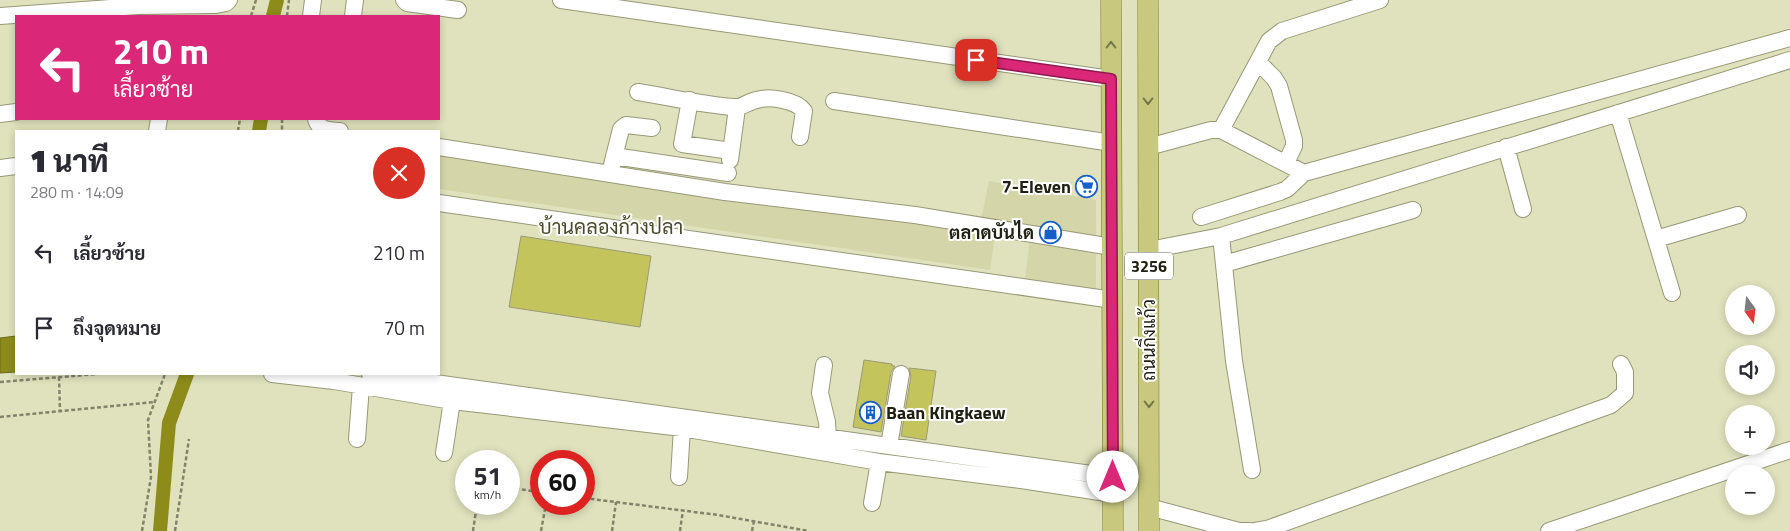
<!DOCTYPE html>
<html lang="th">
<head>
<meta charset="utf-8">
<style>
	body { margin:0; font-family:"Titillium Web",Sarabun,sans-serif; background:#f2f2f3; color:#2b2b33; height:100vh; display:flex; flex-direction:column; font-size:19px; white-space:nowrap }
	* { box-sizing:border-box; margin:0 }
	p { font-size:16px; color:#7c7c81 }
	.icon { flex:none; width:28px; height:28px; fill:none; stroke:currentColor; stroke-width:2; stroke-linecap:round; stroke-linejoin:round }
	.map { position:relative; flex:1; overflow:hidden }
	.sheet { position:absolute; left:15px; top:130px; width:425px; height:245px; display:flex; flex-direction:column; background:#fff; border-radius:0px; box-shadow:0 2px 8px #0003 }
	.sheet>* { flex:none }
	.top-card { position:absolute; left:15px; top:15px; width:425px; height:105px; border-radius:0px; box-shadow:0 2px 8px #0003; background:#db2777; color:#fff; overflow:hidden }
	.needle { width:32px; rotate:165deg }
	.fabs { position:absolute; left:1725px; top:285px; display:grid; gap:10px }
	.fabs a { display:grid; place-items:center; width:50px; height:50px; border-radius:50%; background:#fff; box-shadow:0 2px 8px #0003; font-size:25px }
	.speed { position:absolute; left:455px; top:450px; display:flex; gap:10px; font-size:25px; font-weight:700; text-align:center }
	.speed>* { display:grid; place-content:center; width:65px; height:65px; border-radius:50%; background:#fff; box-shadow:0 2px 8px #0003; line-height:1 }
	.speed small { font-size:12px; font-weight:400 }
	.speed .limit { border:8px solid #d22; background:#fff; color:#111 }
	.pin { position:absolute; display:grid; place-items:center; width:42px; height:42px; color:#fff; margin:-21px; border-radius:10px; box-shadow:0 2px 8px #0006 }
	.me { position:absolute; width:55px; margin:-28px; rotate:0deg; stroke-linejoin:round; filter:drop-shadow(0 0 4px #0008) }
	.turn { display:flex; align-items:center; gap:18px; height:105px; padding:0 15px; font-size:22px }
	.turn .icon { width:65px; height:65px; stroke-width:2.5 }
	.turn b { display:block; font-size:35px; line-height:42px }
	.round { display:grid; place-items:center; flex:none; width:52px; height:52px; border-radius:26px; background:#f2f2f3 }
	.headline { display:flex; align-items:center; justify-content:space-between; height:85px; padding:0 15px }
	h1 { font-size:30px; font-weight:800; line-height:38px }
	ul { padding:0; list-style:none }
	li { display:flex; align-items:center; gap:15px; height:75px; padding:0 15px }
	li div { flex:1 }
	li b { display:block; font-size:19px }
	li em { font-style:normal }
	.map>svg:first-child { display:block }
	.built { fill:#d4d5a9 }
	.water { fill:#8d8c1a; stroke:#6c6c18 }
	.lines { fill:none; stroke-linecap:round; stroke-linejoin:round }
	.canal { stroke:#8d8c1a; stroke-width:14 }
	.building { fill:#c4c45c; stroke:#999a78 }
	.minor-casing { stroke:#979976; stroke-width:18 }
	.major-casing { stroke:#767622; stroke-width:21 }
	.path { stroke:#828369; stroke-width:2.5; stroke-dasharray:4 2.5; stroke-linecap:butt }
	.minor { stroke:#fff; stroke-width:16 }
	.major { stroke:#c8c87f; stroke-width:20 }
	.oneway { stroke:#747449 }
	.route-casing { stroke:#8e194d; stroke-width:12 }
	.route { stroke:#db2777; stroke-width:9 }
	.labels { text-anchor:middle; stroke-width:4; stroke-linejoin:round; paint-order:stroke }
	.shield { fill:#fff; stroke:#63645a; stroke-width:1 }
	.shield-label { font-size:16px; font-weight:bold; fill:#202113 }
	.poi-label { font-size:18px; font-weight:bold; fill:#202113; stroke:#fff; text-anchor:end }
	.street-label { font-size:18px; fill:#202113; stroke:#fff }
	.quarter-label { font-size:20px; fill:#4b4b2c; stroke:#fff }
</style>
</head>
<body>
<div class="map">
<svg width="1790" height="531" viewBox="0 0 1790 531">
	<rect width="100%" height="100%" fill="#e0e2bd"/>
	<path class="built" d="M439 148 995 236 990 270 439 189Z
		M989 181 1096 200V291L1025 280 1030 238 979 229Z"/>
	<path class="water" d="M16 336V372L0 373V338Z"/>
	<g class="lines">
		<path class="canal" d="M273 16 277 0
			M259 131 261 119
			M160 531 169 423 187 374"/>
	</g>
	<path class="building" d="M521 236 651 256 640 327 509 307Z
		M864 360 892 364V366H895L891 372 881 432 853 427Z
		M909 368 936 371 926 440 901 436 911 376Z"/>
	<g class="lines">
		<defs>
			<path id="minor" d="M404 0 407 3 458 10
				M561 0 1111 79
				M0 16 138 6 216 5 226 3 229 0
				M311 16 313 0
				M353 16 355 0
				M1258 62 1274 78 1279 86 1294 140V146L1286 163
				M638 92C670 97 703 105 735 107 742 108 749 101 757 100 769 96 796 100 804 111L800 137
				M690 100 682 144 731 151
				M834 101 1112 143
				M1618 113 1672 293
				M0 114 16 112
				M316 119C319 131 329 130 340 131
				M1221 130 1269 41 1282 31 1380 0
				M157 131 159 119
				M439 147 725 192 915 215 1112 247
				M1148 147 1211 130H1221L1304 173 1790 38
				M1506 147 1523 209
				M614 156 728 173
				M730 160 737 108
				M612 165 621 129 626 125 652 128
				M0 168 16 166
				M439 203 1113 300
				M1201 217 1280 192 1287 189 1304 173
				M1221 236 1234 361 1252 470
				M1656 239 1738 215
				M1149 250 1221 236 1790 60
				M1224 264 1413 210
				M824 365 820 393 827 422 828 437
				M272 374 334 381 452 401 682 428 879 462 1028 481 1113 494
				M370 374 1113 477
				M357 439 361 386
				M889 446 901 374
				M444 453 452 401
				M679 477 682 428
				M872 503 879 462
				M1149 507 1239 531H1250
				M1255 531 1267 529 1611 405 1625 393V372L1621 364
				M1549 531 1790 450"/>
			<path id="major" d="M1111 0 1113 531
				M1148 0 1149 531"/>
		</defs>
		<use href="#minor" class="minor-casing"/>
		<use href="#major" class="major-casing"/>
		<path class="path" d="M251 16 256 0
			M287 16 289 0
			M282 119V131
			M238 131 240 119
			M59 377 60 411
			M0 382 98 374
			M0 417 155 402
			M509 488 541 492
			M584 498 718 515 809 531
			M142 531 151 477 148 420 165 374
			M175 531 189 439
			M473 531 477 504
			M541 531 546 504
			M612 531 616 502
			M680 531 683 510
			M752 531 754 521"/>
		<use href="#minor" class="minor"/>
		<use href="#major" class="major"/>
	</g>
	<defs><path id="oneway-chevron" d="M-2-3.5L2.5 0L-2 3.5" fill="none" stroke-width="1.6" stroke-linecap="round" stroke-linejoin="round" transform="scale(1.25)"/></defs>
	<g class="oneway">
		<use href="#oneway-chevron" transform="translate(1111 45) rotate(-90)"/>
		<use href="#oneway-chevron" transform="translate(1148 101) rotate(90)"/>
		<use href="#oneway-chevron" transform="translate(1149 404) rotate(90)"/>
	</g>
	<g class="lines">
		<defs>
			<path id="route" d="M976 60 1111 79 1113 477"/>
		</defs>
		<use href="#route" class="route-casing"/>
		<use href="#route" class="route"/>
	</g>
	<defs>
		<symbol id="supermarket-ring" viewBox="-11 -11 22 22"><circle r="9.5" fill="#fff" stroke="#165fc9" stroke-width="1.5"/><path d="M-6-5.5h2.5l.6 2H6L4.5 2H-2.5L-4.4-4H-6ZM-1.5 3.2a1.3 1.3 0 1 0 .1 0ZM3 3.2a1.3 1.3 0 1 0 .1 0Z" fill="#165fc9"/></symbol>
		<symbol id="shop-ring" viewBox="-11 -11 22 22"><circle r="9.5" fill="#fff" stroke="#165fc9" stroke-width="1.5"/><path d="M-5-2.5h2.3a2.7 3.5 0 0 1 5.4 0H5L5.5 6h-11ZM-1.5-2.5h3a1.5 2.3 0 0 0-3 0Z" fill="#165fc9"/></symbol>
		<symbol id="building-ring" viewBox="-11 -11 22 22"><circle r="9.5" fill="#fff" stroke="#165fc9" stroke-width="1.5"/><path d="M-4-6H4V6H1V3H-1V6H-4ZM-2.5-4.3h1.7v1.8h-1.7ZM.8-4.3h1.7v1.8H.8ZM-2.5-1h1.7V.8h-1.7ZM.8-1h1.7V.8H.8Z" fill="#165fc9"/></symbol>
	</defs>
	<g fill-rule="evenodd">
		<use href="#supermarket-ring" x="1074" y="174" width="25" height="25"/>
		<use href="#shop-ring" x="1038" y="220" width="25" height="25"/>
		<use href="#building-ring" x="858" y="400" width="25" height="25"/>
	</g>
	<g class="labels">
		<rect class="shield" x="1125" y="252.5" width="48" height="27" rx="4"/>
		<g class="shield-label">
			<text x="1149" y="272">3256</text>
		</g>
		<g class="poi-label">
			<text x="1071" y="193">7-Eleven</text>
			<text x="1034" y="239">ตลาดบันได</text>
			<text x="886" y="419" text-anchor="start">Baan Kingkaew</text>
		</g>
		<g class="street-label">
			<text transform="translate(1149 340) rotate(-90)" y="6">ถนนกิ่งแก้ว</text>
		</g>
		<g class="quarter-label">
			<text x="611" y="234">บ้านคลองก้างปลา</text>
		</g>
	</g>
</svg>
<div class="fabs">
<a><svg class="needle" viewBox="-14 -14 28 28"><path d="M0-13l5 13h-10z" fill="#e53935"/><path d="M0 13l5-13h-10z" fill="#7c7c81"/></svg></a>
<a><svg class="icon" aria-label="sound" viewBox="0 0 24 24"><path d="M4 9h4l5-4v14l-5-4H4zM17 9q2 3 0 6"/></svg></a>
<a>+</a>
<a>−</a>
</div>
<div class="speed"><div>51<small>km/h</small></div><div class="limit">60</div></div>
<div class="pin" style="left:976px;top:60px;background:#d93025"><svg class="icon" aria-label="arrive" viewBox="0 0 24 24"><path d="M6 21V4h12l-3 4 3 4H6"/></svg></div>
<svg class="me" style="left:1113px;top:477px" viewBox="-20 -20 40 40"><circle r="19" fill="#fff"/><path d="M0-13L10 11 0 6-10 11z" fill="#db2777"/></svg>
<div class="top-card">
<div class="turn"><svg class="icon" aria-label="left" viewBox="0 0 24 24"><path d="M17 20v-9H6M10 6l-5 5 5 5"/></svg><div><b>210 m</b>เลี้ยวซ้าย</div></div>
</div>
<section class="sheet">
<div class="headline"><div><h1>1 นาที</h1><p>280 m · 14:09</p></div><a class="round" style="background:#d93025;color:#fff"><svg class="icon" aria-label="close" viewBox="0 0 24 24"><path d="M6 6l12 12M18 6L6 18"/></svg></a></div>
<ul>
<li><svg class="icon" aria-label="left" viewBox="0 0 24 24"><path d="M17 20v-9H6M10 6l-5 5 5 5"/></svg><div><b>เลี้ยวซ้าย</b></div><em>210 m</em></li>
<li><svg class="icon" aria-label="arrive" viewBox="0 0 24 24"><path d="M6 21V4h12l-3 4 3 4H6"/></svg><div><b>ถึงจุดหมาย</b></div><em>70 m</em></li>
</ul>
</section>
</div>
</body>
</html>
